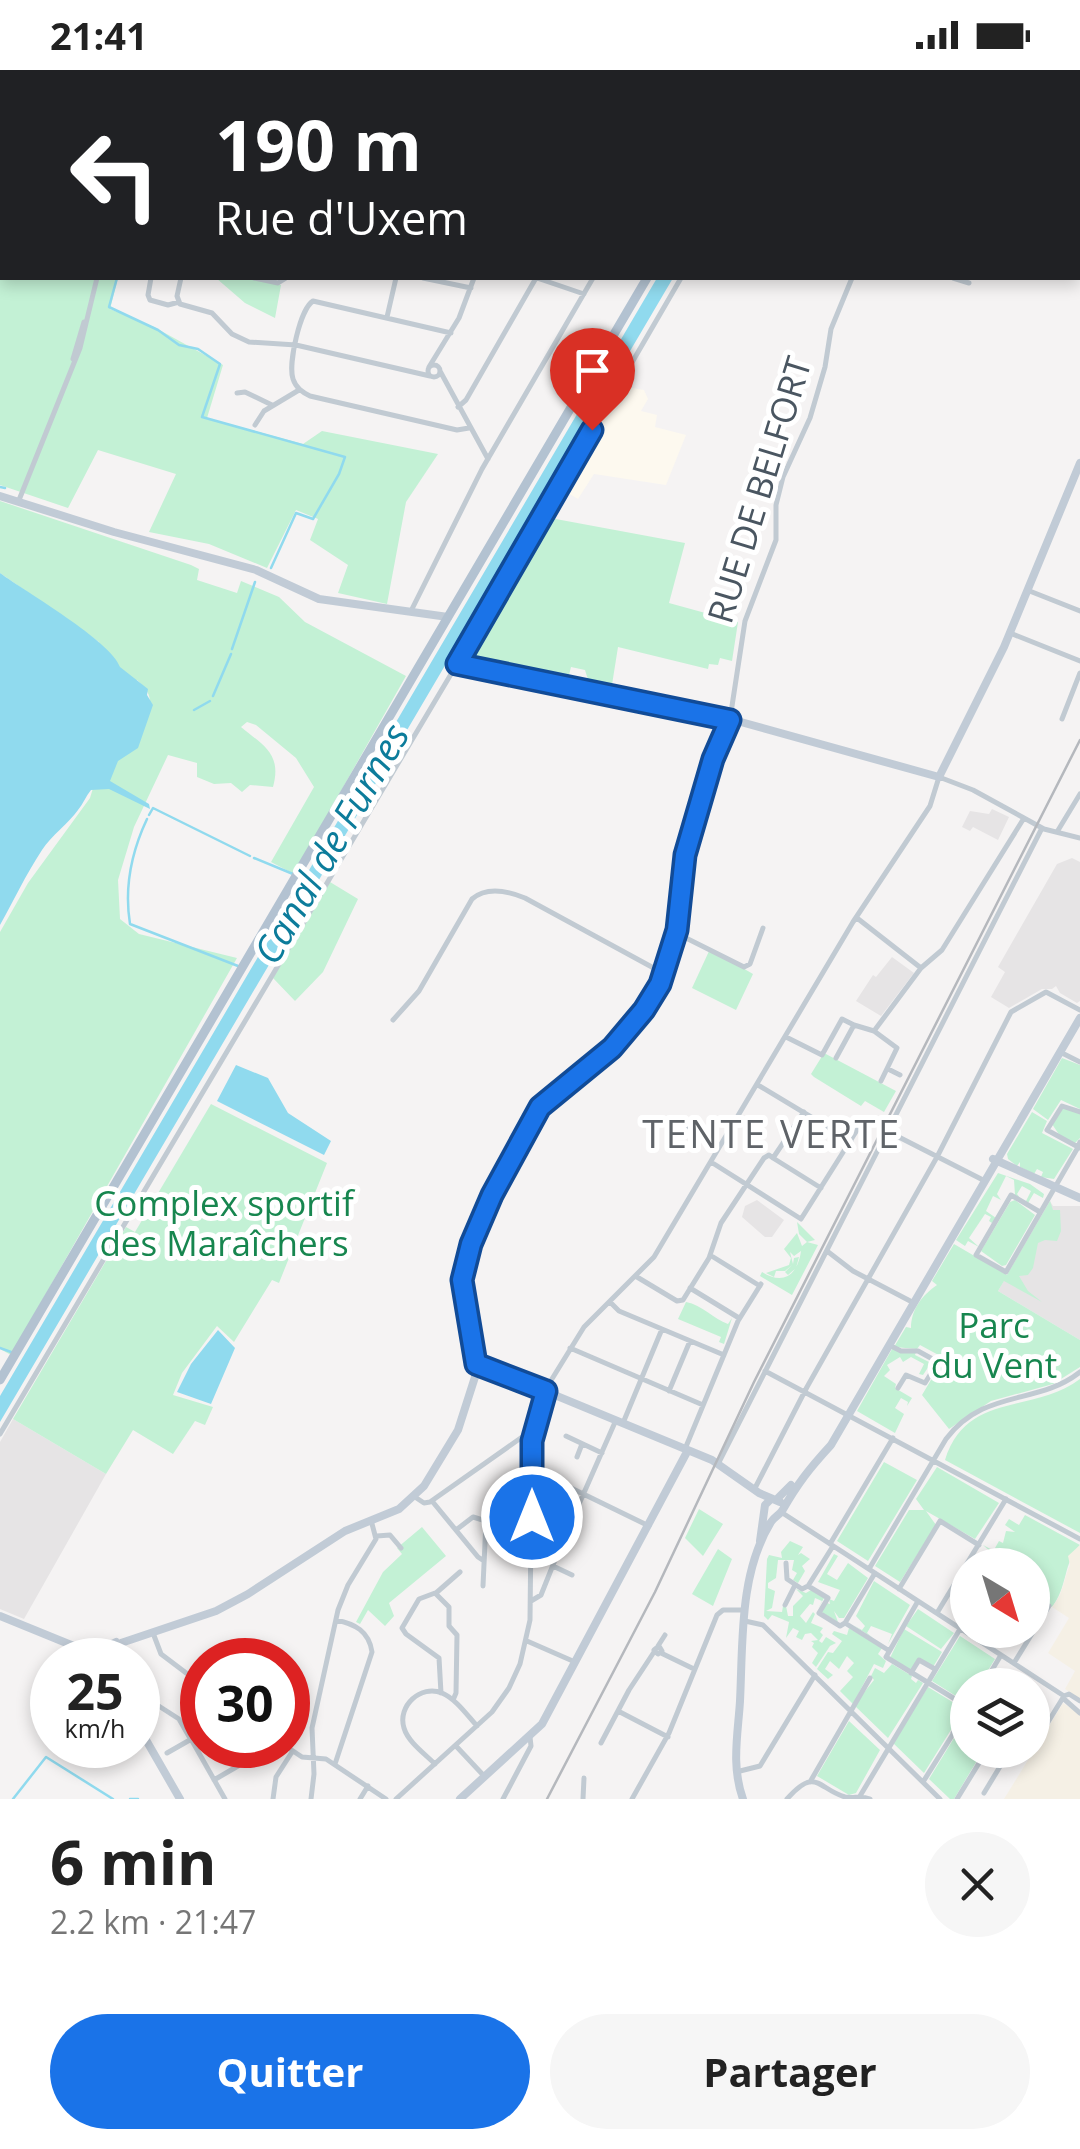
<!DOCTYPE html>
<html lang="fr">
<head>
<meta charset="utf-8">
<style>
	body { margin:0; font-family:"Open Sans",sans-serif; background:#f6f6f6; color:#222; height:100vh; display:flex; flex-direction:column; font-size:38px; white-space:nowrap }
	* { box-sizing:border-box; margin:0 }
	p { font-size:32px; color:#767676 }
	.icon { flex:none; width:55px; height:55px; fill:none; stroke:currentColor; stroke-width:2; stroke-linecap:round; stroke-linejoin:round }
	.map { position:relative; height:1729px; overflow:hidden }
	.panel { display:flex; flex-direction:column; background:#fff; flex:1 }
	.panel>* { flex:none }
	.guide { position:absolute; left:0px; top:0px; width:1080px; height:210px; box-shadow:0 5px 15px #0003; background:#202124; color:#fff; overflow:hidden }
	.needle { width:65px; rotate:142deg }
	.fabs { position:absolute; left:950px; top:1478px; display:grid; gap:20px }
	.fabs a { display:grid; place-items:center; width:100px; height:100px; border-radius:50%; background:#fff; box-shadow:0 5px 15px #0003; font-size:50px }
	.speed { position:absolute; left:30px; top:1568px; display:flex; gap:20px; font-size:50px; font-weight:700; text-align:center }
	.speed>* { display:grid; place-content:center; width:130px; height:130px; border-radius:50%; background:#fff; box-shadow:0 5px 15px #0003; line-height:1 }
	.speed small { font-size:25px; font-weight:400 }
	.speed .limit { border:15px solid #d22; background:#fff; color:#111 }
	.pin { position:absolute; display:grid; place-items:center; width:85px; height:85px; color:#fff; margin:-102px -42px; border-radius:50% 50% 50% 0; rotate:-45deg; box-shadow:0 0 10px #0007 }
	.pin .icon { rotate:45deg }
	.me { position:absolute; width:110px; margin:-55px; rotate:0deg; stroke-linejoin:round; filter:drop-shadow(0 0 8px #0008) }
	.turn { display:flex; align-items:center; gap:35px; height:210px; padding:0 50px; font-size:45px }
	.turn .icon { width:130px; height:130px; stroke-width:2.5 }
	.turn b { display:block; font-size:70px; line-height:85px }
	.round { display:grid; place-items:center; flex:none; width:105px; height:105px; border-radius:52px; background:#f6f6f6 }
	.head { display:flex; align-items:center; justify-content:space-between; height:170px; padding:0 50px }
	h1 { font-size:60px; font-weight:700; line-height:75px }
	.cta { display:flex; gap:20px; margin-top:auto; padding:20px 50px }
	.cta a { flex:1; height:115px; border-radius:60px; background:#1a73e8; color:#fff; font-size:40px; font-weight:700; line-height:115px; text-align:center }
	.cta a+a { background:#f6f6f6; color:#222 }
	.status { display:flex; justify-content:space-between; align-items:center; height:70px; padding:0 50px; background:#fff; direction:ltr }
	.status svg { height:28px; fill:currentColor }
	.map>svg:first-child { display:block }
	.commercial { fill:#fdf9ef }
	.education { fill:#e6e4e5 }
	.green { fill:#c3f1d5 }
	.sand { fill:#f5f0e5 }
	.water { fill:#90daee }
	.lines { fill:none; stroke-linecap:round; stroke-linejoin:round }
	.stream { stroke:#90daee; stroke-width:2.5 }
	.street { stroke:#c1cad2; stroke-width:5 }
	.secondary { stroke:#c1cbd6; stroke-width:8 }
	.primary { stroke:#b3c2d1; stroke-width:9 }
	.rail { stroke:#b5b8bd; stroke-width:2.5 }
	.route-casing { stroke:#114b97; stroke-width:25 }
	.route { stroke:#1a73e8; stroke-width:18 }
	.labels { text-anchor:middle; stroke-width:10; stroke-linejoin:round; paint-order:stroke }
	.street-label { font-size:35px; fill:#4a5661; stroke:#fff }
	.park-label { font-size:35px; fill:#17864f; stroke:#fff }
	.water-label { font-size:38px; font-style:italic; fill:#0c7c9b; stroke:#fff }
	.neighbourhood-label { font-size:38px; letter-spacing:2.5px; fill:#5f6368; stroke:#fff }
</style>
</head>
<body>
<div class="status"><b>21:41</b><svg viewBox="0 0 49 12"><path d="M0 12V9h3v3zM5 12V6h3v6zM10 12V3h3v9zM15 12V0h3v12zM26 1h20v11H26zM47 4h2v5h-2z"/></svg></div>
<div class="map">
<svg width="1080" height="1729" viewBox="0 0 1080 1729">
	<rect width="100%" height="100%" fill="#f5f3f3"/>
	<path class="commercial" d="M622 316 644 320 648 329 641 341 657 345 655 357 686 365 666 415 594 404 578 429 561 419Z"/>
	<path class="education" d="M992 739 1009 747 998 770 973 757 970 761 962 757 970 741 989 744Z
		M1072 788 1080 792V931L1077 933 1060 923 1056 916 1052 919H1042L1009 938 991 927 1005 902 998 897 1057 794Z
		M892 887 914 903 881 946 856 931 873 905 876 907Z
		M757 1130 784 1150 772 1167H765L742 1147 745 1136Z
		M1050 1131 1053 1136H1080V1270L998 1221Z
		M13 1349 106 1404 24 1549 0 1539V1372Z"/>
	<path class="green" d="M0 66 2 208H118L110 239 154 257 223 295 207 348 303 374 322 361 438 384 406 432 387 534 338 523 348 495 310 470 318 449 296 440 267 498 209 474 149 462 176 404 98 380 68 438 0 415Z
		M216 208H248L281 215 275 248 245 233Z
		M0 431 191 495 199 499 197 510 237 523 241 511 279 527 305 552 406 606 294 804 271 792 314 717 296 688 256 655 247 652 241 657C264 676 282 684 273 717L250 715 242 722 231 713 214 714 197 707V693L168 685 134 757 118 810 120 849 139 864 237 888 11 1285 0 1279V862L28 813 90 728 94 715 150 640C151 625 148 620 137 610L107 620 99 572 0 503Z
		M545 447 685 473 669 533 738 552 732 591 720 588 718 595 709 594 708 599 618 577 611 621 590 616 585 600 571 597 567 613 463 591Z
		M330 812 358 829 323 902 295 931 273 908Z
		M710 879 753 904 736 940 692 918Z
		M824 983 896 1021 884 1042 865 1031 861 1036 814 1007 811 1004Z
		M1062 988 1080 995V1039L1061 1030 1048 1050 1033 1039Z
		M211 1034 327 1093 279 1213 272 1210 234 1272 217 1256 182 1303 173 1325 213 1337 205 1355 195 1351 173 1384 133 1360 106 1404 13 1349 126 1157 135 1162Z
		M1064 1037 1080 1044V1068L1073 1075 1060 1066 1052 1054Z
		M1032 1042 1047 1051 1042 1063 1073 1079 1054 1109 1041 1107 1043 1102 1037 1099 1034 1104 1020 1097V1092L1017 1096 1008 1089 1007 1084Z
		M998 1103 1030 1114 1044 1124 1043 1128 1034 1123 1028 1133 1026 1131 1031 1121 1022 1116 1017 1124 1020 1128 1015 1125 1014 1110 1006 1106 997 1124 1001 1130 993 1126 986 1141 996 1148 992 1153 989 1151 991 1147 985 1144 969 1168 979 1177 968 1171 965 1176 956 1170Z
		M1015 1130 1035 1145 1006 1195 1002 1196 981 1181 1010 1132Z
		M1050 1131 1053 1140H1060L1061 1161 1057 1171 1045 1170 1038 1173 1033 1198 1028 1205 1019 1206 1028 1221 1042 1232 1004 1211 998 1221 1080 1270V1297L1053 1314 991 1331 949 1359 922 1325 944 1288 920 1275 917 1279 894 1277 906 1257 911 1258C911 1240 922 1225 937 1215L932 1211 954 1174 1007 1205Z
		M797 1152 815 1170 807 1172 818 1175 792 1225 760 1206 762 1202C784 1216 798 1204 801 1181L794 1186 790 1182 793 1194 794 1188 799 1187 796 1198 788 1205 785 1202 792 1195 785 1201H776L774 1207 766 1203 789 1195 791 1188 784 1179 797 1163 802 1176 807 1172 799 1164Z
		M686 1232C702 1235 714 1249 728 1254L732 1248 724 1274 719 1272 721 1267 678 1249Z
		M892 1279 916 1282 915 1285 931 1293 923 1305 919 1304 924 1294 911 1287 903 1292 900 1287 887 1295 890 1300 884 1306 896 1314 895 1318 912 1328 907 1336 908 1332 901 1328 895 1338 904 1344 895 1363 857 1341Z
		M1080 1309V1463L945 1390C966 1321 1034 1344 1080 1309Z
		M884 1392 917 1410 868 1491 837 1471Z
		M937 1397 999 1433 975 1469 926 1441 936 1455 900 1512 875 1496 909 1440H924L916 1429Z
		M699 1439 723 1454 703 1486 685 1468Z
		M1025 1445 1080 1475C1063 1492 1068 1517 1052 1537L1047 1534 1033 1558 1032 1495H988L976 1487 978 1484 987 1490 992 1483 983 1475 998 1483 995 1478 999 1471 1003 1473 1006 1461 1015 1462 1005 1455 1009 1449 1019 1455Z
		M422 1457 446 1486 389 1533 394 1546 385 1556 368 1540 360 1554 356 1552 383 1502 402 1484 397 1478Z
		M790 1471 803 1477 798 1485 801 1483 810 1489 802 1496 805 1501 798 1513 793 1510 797 1503 792 1500 794 1490H778L776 1508 768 1513V1518L775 1521 772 1538 766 1541 782 1542 783 1536H786L788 1546H793V1536L803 1526 796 1519 806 1523 811 1520 824 1528 818 1539 822 1531 815 1528 813 1535 810 1534 800 1546 806 1553 813 1542 815 1544 811 1553 823 1558 820 1562 823 1565 819 1571 822 1573 826 1567 836 1573 830 1576 816 1597 812 1593 818 1583 812 1577 814 1573 811 1571 818 1570 811 1563 805 1564 802 1570 796 1567 799 1561 793 1558 786 1568 789 1552 772 1545 768 1550 764 1546 767 1489 769 1485 782 1488 781 1482Z
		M718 1479 732 1489 713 1536 692 1524Z
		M834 1484 838 1486 827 1504 837 1510 848 1493 868 1508 844 1548H839L834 1541 838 1552 821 1542 827 1533 830 1534 829 1529 834 1531 840 1520 818 1512Z
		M874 1511 910 1535 888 1574 892 1564 871 1556 867 1563 873 1568 853 1555 862 1560 865 1556 856 1546Z
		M918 1539 954 1563 941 1579 906 1556Z
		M849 1558 882 1578 878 1584 886 1591 883 1598 874 1594 853 1634 840 1621 853 1607 847 1601 854 1593 847 1586 839 1599 830 1591 825 1599 833 1605 828 1609 817 1599 828 1582 833 1583 842 1571 832 1564 834 1561 847 1565Z
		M904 1559 942 1582 933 1597 919 1588 911 1600 890 1588Z
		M960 1566 995 1589 979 1615H968L967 1633 932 1611Z
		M892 1594 912 1606 911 1609 916 1613 918 1610 923 1613 888 1668 854 1635 874 1610 871 1606 875 1598 884 1603Z
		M928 1617 964 1639 924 1703 893 1673Z
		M849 1651 880 1680 856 1723 849 1725 817 1706Z
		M954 1668 967 1676 968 1680 981 1684 954 1729H950L929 1709Z"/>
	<path class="sand" d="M1080 1475V1629L1065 1619 1075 1601 1048 1583 1069 1548 1052 1537C1064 1523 1063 1510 1070 1495L1068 1486Z
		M1063 1633 1080 1644V1729H1004Z"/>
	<path class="water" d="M657 208H673L0 1352V1326Z
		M0 503C26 522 111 571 120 597L148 619 147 625 153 635 138 678 118 691 110 711 149 734 150 739 109 719 91 720C86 726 83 734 78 740 70 752 51 766 42 780 25 806 14 830 0 855Z
		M236 995 268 1008 288 1043 331 1071 324 1085 217 1031Z
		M218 1260 235 1278 211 1334 177 1322 191 1294Z"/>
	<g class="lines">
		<path class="stream" d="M152 0 153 2
			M180 0 188 2
			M169 2 172 0
			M0 71H2
			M117 208 109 237 158 260 179 275 198 279 220 294 202 347 345 387 339 404 313 449 296 443 271 498
			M0 417 5 418
			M232 579 255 512
			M213 626 231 584
			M194 640 210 631
			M149 745 153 738 250 786
			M147 749C131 783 124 817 130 854L238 896
			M254 788 293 804
			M0 1278 11 1282
			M13 1729 46 1687 113 1729
			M130 1729H138"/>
		<path class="street" d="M157 0V2
			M1080 1V4
			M115 2 121 0
			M162 2 164 0
			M220 2 221 0
			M520 2V0
			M608 2 610 0
			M679 2 681 0
			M802 2 803 0
			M0 20 2 21
			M151 208 148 225 150 230 168 235 179 232
			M181 208 177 226 180 234 212 243 232 264 249 272 296 275 430 306
			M254 208 278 213 286 208
			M423 208 471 218
			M537 208 584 224
			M953 208 969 213
			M387 247 396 208
			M451 263 313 231C300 239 288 294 293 309 296 318 302 322 310 326L457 360 469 358
			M73 289 84 252
			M428 301a6 6 0 1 1 12 0a6 6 0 1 1-12 0Z
			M429 297 459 248 474 208
			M440 301 488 389
			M237 323 245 322 272 335
			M458 337 466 330 536 208
			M255 355 264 341 299 320
			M19 430 80 278 97 208
			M1027 520 1080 541
			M411 541 482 399 593 208
			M1010 563 1080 591
			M457 594 730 649 745 551 776 470V435L783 407 810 348 825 297 831 259 852 208
			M1062 649 1080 603
			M1057 762 1080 724
			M857 848 921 898
			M676 863 744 897 750 894 763 858
			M393 950 419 921 472 829C487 816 508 821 525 828L661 902
			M874 961 921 898 942 880 1024 748
			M786 967 822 985 842 949 854 955
			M1060 982 1080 992
			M836 988 854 955 874 961 897 978 881 1011
			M888 999 900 1005
			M758 1015 851 1071
			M687 1060 684 1053 678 1056 680 1062 687 1060 720 1076
			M887 1061 985 1111
			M1080 1078 1047 1060 1062 1036 1080 1042
			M773 1088 821 1118
			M711 1092 801 1149 864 1049
			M1040 1142 1011 1125 976 1185 1006 1202 1077 1079 1080 1072
			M827 1181 853 1201 914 1233
			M710 1185 760 1216
			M637 1207 677 1231 683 1230 709 1188 721 1153 764 1088 769 1085 773 1088 804 1042
			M690 1218 739 1248
			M610 1232 619 1241 724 1285
			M889 1275 901 1281H918L938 1292 925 1313 906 1305 898 1318
			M570 1278 703 1335
			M765 1301 1080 1469
			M669 1321 690 1271
			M623 1353 662 1259
			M0 1364 457 594 681 208
			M566 1366 602 1383
			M685 1379 738 1251 761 1214
			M577 1387 582 1374
			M718 1394 1042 758
			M532 1399 649 1456
			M754 1420 807 1317 937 1087 1011 942 1046 922 1080 940
			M415 1427 424 1433 430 1432 525 1365 534 1364
			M432 1431 478 1487 484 1491
			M781 1442 1064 1626 1069 1624 1080 1631
			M456 1460 473 1447 486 1451 483 1516
			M377 1466 390 1465 401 1478
			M531 1470 561 1475 616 1350
			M830 1474 893 1368
			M786 1493 787 1509 802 1519 808 1516
			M553 1496 572 1505
			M869 1499 946 1369C985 1318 1037 1336 1080 1302
			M875 1503 845 1553 888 1580
			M808 1516 828 1528 819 1543 840 1556 845 1553
			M808 1516 833 1476
			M899 1519 940 1451 979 1475
			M436 1523 460 1502
			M531 1531 541 1525 561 1475
			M918 1531 886 1587 968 1637
			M785 1535 795 1515
			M937 1543 1006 1429
			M745 1551 763 1555 940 1729
			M153 1563 161 1584 202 1615
			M527 1571 575 1592
			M658 1576 665 1565
			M659 1576 662 1581 658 1584 654 1580Z
			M661 1583 694 1599
			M1014 1593 1049 1536
			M911 1603 919 1590 935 1599
			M983 1615 1001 1585
			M441 1623 439 1588 406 1564 402 1558 419 1529 435 1523 449 1537V1556L457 1565 456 1623 453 1630
			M1064 1629 1080 1643
			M151 1631 179 1649 191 1670
			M618 1641 668 1667
			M953 1663 968 1672
			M191 1669 225 1729
			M1037 1670 1064 1626
			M601 1673 629 1620 654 1582
			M284 1675 302 1687 326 1689 386 1729
			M456 1676 485 1707
			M980 1680 1002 1693
			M167 1683 202 1663
			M335 1694 372 1582C369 1561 355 1554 336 1550
			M435 1694C425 1684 408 1672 404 1658 397 1636 421 1614 442 1623 456 1629 467 1645 477 1656
			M736 1702 760 1696 815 1605
			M214 1710 238 1696
			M810 1712 870 1608
			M923 1712 968 1640
			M984 1723 1010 1680
			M860 1726 960 1559
			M273 1729 276 1707 292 1682
			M311 1729 314 1704 312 1658 338 1540 348 1515 376 1469 371 1450
			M360 1729 368 1716
			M396 1729 492 1642 509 1618 520 1594 530 1550 532 1371 547 1317 584 1257 654 1187 853 852 930 736 939 707 973 720 1044 759 1080 768
			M503 1729 531 1676 530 1667
			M583 1729 584 1708
			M632 1729 669 1663 717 1545 723 1540H744
			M787 1729C816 1696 818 1719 845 1727 854 1729 860 1725 870 1729
			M957 1729 987 1680"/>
		<path class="secondary" d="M346 0 359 2
			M1078 115H1080
			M0 426 114 462 256 500 319 529 448 547
			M993 1089 1080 1128
			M477 1293 712 1390 759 1423 780 1432
			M777 1429 791 1415
			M760 1471 765 1435 771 1429
			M0 1546 86 1581 100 1580 116 1572
			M72 1581 88 1590
			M107 1587 121 1573 216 1541 248 1524 345 1461 399 1439 424 1416 458 1360 475 1307 476 1289 463 1210 471 1173 492 1125 538 1040 612 978 644 940 658 917 677 860 685 785 715 685 730 649 939 707 1004 577 1080 393
			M138 1656 180 1729
			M460 1729 542 1654 688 1380
			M743 1729C731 1696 738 1664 740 1631 743 1572 739 1504 771 1452 774 1447 779 1445 782 1441 798 1413 809 1399 831 1375L1080 948"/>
		<path class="primary" d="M767 2 768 0
			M0 1310 647 208"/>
		<path class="rail" d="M1071 0V2
			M1078 43 1080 58
			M547 1729 655 1522 754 1312 1080 670"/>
	</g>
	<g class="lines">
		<defs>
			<path id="route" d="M532 1447V1371L546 1321 476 1294 462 1210 471 1174 492 1125 540 1037 612 978 644 940 660 914 677 860 685 785 713 689 730 650 457 594 592 360"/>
		</defs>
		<use href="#route" class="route-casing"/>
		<use href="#route" class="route"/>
	</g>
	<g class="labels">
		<g class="street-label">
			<text transform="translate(760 420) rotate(-73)" y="12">RUE DE BELFORT</text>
		</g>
		<g class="park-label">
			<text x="224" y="1146">Complex sportif<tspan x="224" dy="40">des Maraîchers</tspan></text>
			<text x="994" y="1268">Parc<tspan x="994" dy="40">du Vent</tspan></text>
		</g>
		<g class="water-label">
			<text transform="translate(332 774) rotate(-60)" y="13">Canal de Furnes</text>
		</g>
		<g class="neighbourhood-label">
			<text x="772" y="1078">TENTE VERTE</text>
		</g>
	</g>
</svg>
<div class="fabs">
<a><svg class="needle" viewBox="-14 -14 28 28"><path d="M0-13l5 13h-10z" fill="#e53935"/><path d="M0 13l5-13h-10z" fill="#767676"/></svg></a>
<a><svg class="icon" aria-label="layers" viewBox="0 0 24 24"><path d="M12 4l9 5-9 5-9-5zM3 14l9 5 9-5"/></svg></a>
</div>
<div class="speed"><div>25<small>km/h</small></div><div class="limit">30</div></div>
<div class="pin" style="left:592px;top:360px;background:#d93025"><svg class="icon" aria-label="arrive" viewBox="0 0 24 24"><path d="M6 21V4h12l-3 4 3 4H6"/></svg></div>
<svg class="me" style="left:532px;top:1447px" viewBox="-20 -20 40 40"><circle r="17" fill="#1a73e8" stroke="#fff" stroke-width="3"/><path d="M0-11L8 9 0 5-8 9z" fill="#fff"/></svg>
<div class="guide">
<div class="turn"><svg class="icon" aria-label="left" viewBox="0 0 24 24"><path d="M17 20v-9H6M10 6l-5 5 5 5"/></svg><div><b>190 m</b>Rue d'Uxem</div></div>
</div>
</div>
<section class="panel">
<div class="head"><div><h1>6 min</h1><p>2.2 km · 21:47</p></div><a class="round"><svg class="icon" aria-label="close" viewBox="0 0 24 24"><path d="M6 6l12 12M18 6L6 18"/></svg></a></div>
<div class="cta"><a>Quitter</a><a>Partager</a></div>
</section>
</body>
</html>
